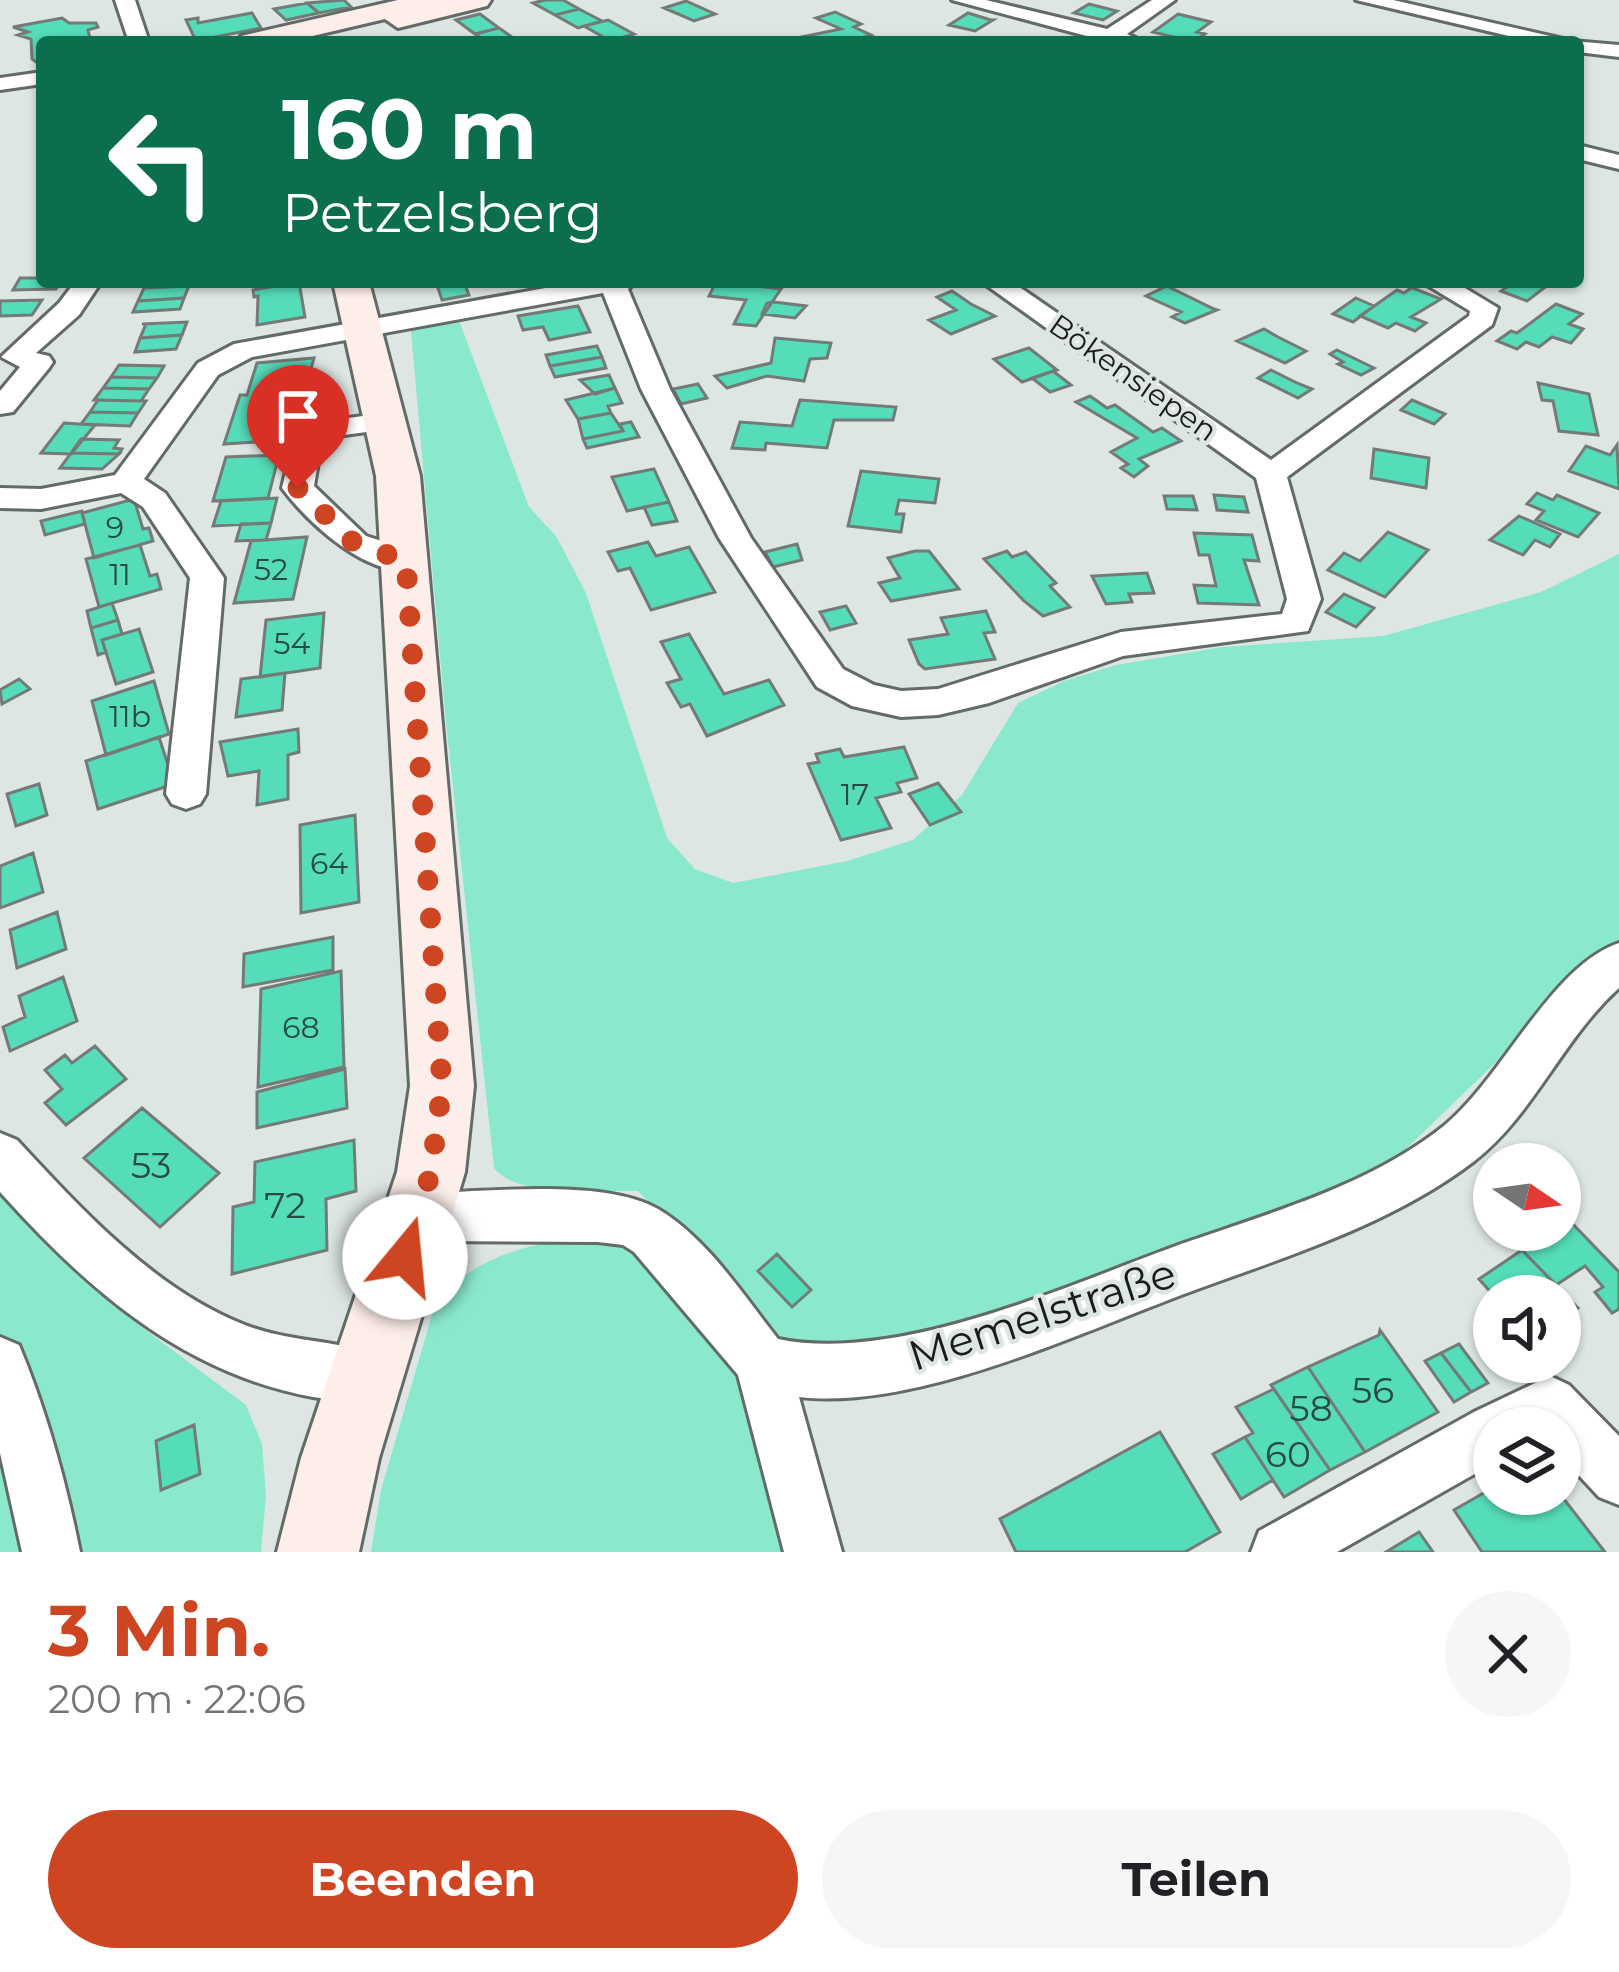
<!DOCTYPE html>
<html lang="de">
<head>
<meta charset="utf-8">
<style>
	body { margin:0; font-family:Montserrat,sans-serif; background:#f6f6f6; color:#202124; height:100vh; display:flex; flex-direction:column; font-size:45px; white-space:nowrap }
	* { box-sizing:border-box; margin:0 }
	p { font-size:39px; color:#757577 }
	.icon { flex:none; width:66px; height:66px; fill:none; stroke:currentColor; stroke-width:2; stroke-linecap:round; stroke-linejoin:round }
	.map { position:relative; height:1552px; overflow:hidden }
	.details { display:flex; flex-direction:column; background:#fff; flex:1 }
	.details>* { flex:none }
	.hud { position:absolute; left:36px; top:36px; width:1548px; height:252px; border-radius:12px; box-shadow:0 3px 9px #0004; background:#0b6e4f; color:#fff; overflow:hidden }
	.needle { width:78px; rotate:103deg }
	.fabs { position:absolute; left:1473px; top:1143px; display:grid; gap:24px }
	.fabs a { display:grid; place-items:center; width:108px; height:108px; border-radius:50%; background:#fff; box-shadow:0 3px 9px #0004; font-size:60px }
	.pin { position:absolute; display:grid; place-items:center; width:102px; height:102px; color:#fff; margin:-123px -51px; border-radius:50% 50% 50% 0; rotate:-45deg; box-shadow:0 0 12px #0007 }
	.pin .icon { rotate:45deg }
	.me { position:absolute; width:132px; margin:-66px; rotate:17deg; stroke-linejoin:round; filter:drop-shadow(0 0 9px #0008) }
	.turn { display:flex; align-items:center; gap:42px; height:252px; padding:0 48px; font-size:54px }
	.turn .icon { width:156px; height:156px; stroke-width:2.5 }
	.turn b { display:block; font-size:84px; line-height:102px }
	.round { display:grid; place-items:center; flex:none; width:126px; height:126px; border-radius:63px; background:#f6f6f6 }
	.head { display:flex; align-items:center; justify-content:space-between; height:204px; padding:0 48px }
	h1 { font-size:72px; font-weight:700; line-height:90px; color:#ce4521 }
	.cta { display:flex; gap:24px; margin-top:auto; padding:24px 48px }
	.cta a { flex:1; height:138px; border-radius:72px; background:#ce4521; color:#fff; font-size:48px; font-weight:700; line-height:138px; text-align:center }
	.cta a+a { background:#f6f6f6; color:#202124 }
	.map>svg:first-child { display:block }
	.green { fill:#8ae9cd }
	.building { fill:#55dcb9; stroke:#737a78; stroke-width:3 }
	.lines { fill:none; stroke-linecap:round; stroke-linejoin:round }
	.minor-casing { stroke:#636a67; stroke-width:6 }
	.secondary-casing { stroke:#636a67; stroke-width:6 }
	.minor { fill:#fff; fill-rule:evenodd }
	.secondary { fill:#feeeea; fill-rule:evenodd }
	.route { stroke:#ce4521; stroke-width:21; stroke-dasharray:0 37.8 }
	.labels { text-anchor:middle; stroke-width:9; stroke-linejoin:round; paint-order:stroke }
	.far-street-label { font-size:30px; fill:#191c1b; stroke:#dee6e3 }
	.number-label { font-size:30px; fill:#284c42 }
	.near-number-label { font-size:36px; fill:#284c42 }
	.near-street-label { font-size:42px; fill:#191c1b; stroke:#dee6e3 }
</style>
</head>
<body>
<div class="map">
<svg width="1619" height="1552" viewBox="0 0 1619 1552">
	<rect width="100%" height="100%" fill="#dee6e3"/>
	<path class="green" d="M457 315 529 507 556 536 586 593 667 838 695 869 733 883 847 861 913 840 962 795 1018 703 1064 681 1116 665 1222 647 1383 636 1541 592 1619 554V944L1386 1168 1195 1249 894 1352 793 1348 761 1326 638 1191C600 1190 518 1199 494 1168L446 722 410 321Z
		M0 1193 131 1319 246 1405 262 1444 266 1496 261 1552H0Z
		M589 1238 632 1250 697 1313 722 1350 746 1391 794 1552H371L381 1490 434 1308C465 1258 533 1241 589 1238Z"/>
	<path class="building" d="M344 0 351 7 319 13 307 3Z
		M545 0H563L579 9 555 15 533 3Z
		M686 1 715 14 694 21 664 8Z
		M307 3 319 13 286 20 274 9Z
		M1089 4 1117 11 1103 20 1074 13Z
		M579 9 602 21 578 28 555 15Z
		M835 12 861 24 854 27 871 35 848 42H777L841 29 816 18Z
		M252 13 261 28 205 39H195L186 20 198 18V23Z
		M968 13 991 20H993L975 31 949 25Z
		M480 14 499 28 475 34 456 20Z
		M1178 14 1211 22 1197 32 1205 34 1194 42 1153 32Z
		M62 18 69 23H96L98 27 88 30 91 42H42L39 64 32 59 31 39 18 35 28 32 13 27Z
		M608 20 634 34 610 41 584 26Z
		M499 28 519 42H487L475 34Z
		M20 278H42V282H60L56 289 13 290Z
		M299 282 305 317 257 325 258 296 254 297 253 290Z
		M436 282H464L469 295 442 300Z
		M1514 282H1527L1544 288 1527 301 1501 291Z
		M1400 283 1441 299 1411 317 1426 323 1415 331 1396 323 1388 328 1360 316 1397 290 1404 293 1411 288Z
		M715 284 748 285 781 289 756 326 734 324 746 300 709 296Z
		M189 286 184 298 138 301 144 288Z
		M1167 286 1214 309 1217 310 1185 323 1172 317 1181 312 1146 296Z
		M952 291 971 304 995 316 951 334 929 320 956 310 937 297Z
		M184 298 180 309 133 312 138 301Z
		M1356 298 1374 306 1353 322 1333 314Z
		M42 300 32 315 0 316V301Z
		M774 302 806 306 795 318 762 314 767 303Z
		M1556 304 1582 314 1569 324 1583 329 1571 343 1552 337 1539 347 1526 342 1517 349 1497 341 1511 331 1517 333Z
		M578 306 590 332 549 340 543 327 523 330 518 316Z
		M187 322 182 335 140 338 146 324H142Z
		M1264 329 1278 337 1306 351 1285 363 1237 341Z
		M182 335 176 349 135 352 140 338Z
		M775 338 831 343 827 358 810 359 804 381 767 376 727 388 715 376 771 363Z
		M597 346 602 357 550 366 546 355Z
		M1029 348 1057 370 1022 382 994 359Z
		M1337 350 1374 368 1361 375 1338 364 1343 362 1330 354Z
		M602 357 606 368 555 377 550 366Z
		M314 358 308 379 301 380 290 417 281 418 275 441 224 444 240 395H247L257 363Z
		M119 365 164 366 157 378 111 377Z
		M1271 370 1297 383 1312 389 1298 398 1258 378Z
		M1053 371 1071 385 1050 392 1032 378Z
		M609 375 615 388 595 394 580 380Z
		M111 377 157 378 149 389 103 388Z
		M1538 383 1589 394 1598 435 1559 431 1553 401 1542 400Z
		M698 384 707 398 681 404 673 389Z
		M103 388 149 389 141 401 94 400Z
		M615 388 622 403 608 406 611 413 578 419 566 400Z
		M1090 396 1107 408 1115 405 1153 432 1162 428 1181 441 1139 459 1148 466 1134 477 1121 468 1128 464 1111 452 1137 438 1076 402Z
		M98 400 141 401H146L138 413 90 412Z
		M800 400 896 407 893 420H834L827 448 766 443 765 450 732 448 740 422 792 426Z
		M1412 400 1445 414 1434 424 1401 410Z
		M90 412 138 413 130 426 81 424Z
		M611 413 623 431 583 439 578 419Z
		M631 422 639 437 587 448 583 439 623 431 620 424Z
		M64 423 95 425 71 454 41 453Z
		M81 439 119 440 114 448 122 449 119 454 71 453Z
		M1617 445 1619 489 1569 471 1586 446 1610 455Z
		M1374 449 1429 458 1426 488 1371 478Z
		M71 453 119 454 102 469 60 468Z
		M279 455 268 498 213 501 226 457Z
		M654 469 669 502 627 511 612 477Z
		M861 471 939 479 935 503 899 500 896 514H904L901 532 848 526Z
		M1537 493 1553 500 1557 495 1599 513 1578 537 1536 520 1544 511 1527 504Z
		M1214 495 1244 497 1248 512 1217 510Z
		M1164 496H1193L1197 510 1167 509Z
		M277 498 271 523 213 526 221 501Z
		M134 499 143 529 149 528 153 541 94 558 82 513Z
		M669 502 677 521 652 525 644 507Z
		M82 511 85 524 45 535 41 521Z
		M1519 516 1560 534 1550 547 1535 540 1523 555 1490 540Z
		M271 523 266 540 236 541 241 524Z
		M1388 532 1428 550 1385 597 1328 570 1344 553 1360 561Z
		M1194 533 1252 535 1259 561 1244 560 1259 605 1198 603 1194 585 1216 586 1209 555H1199Z
		M307 537 293 599 234 603 251 541Z
		M648 542 656 556 689 547 715 592 651 610 630 568 618 571 608 552Z
		M797 544 802 560 773 567 765 552Z
		M140 545 150 576 157 574 161 589 99 607 86 559Z
		M915 551H929L959 589 891 601 879 583 900 578 888 558Z
		M1007 551 1012 557 1026 552 1056 583 1050 586 1070 607 1043 616 1024 601 984 559Z
		M1147 573 1154 593 1129 594 1132 602 1106 604 1092 576Z
		M1344 594 1374 608 1356 627 1326 612Z
		M112 603 118 620 91 628 87 611Z
		M846 606 856 623 830 630 820 612Z
		M986 611 995 632 984 633 995 659 925 669 919 664 909 640 948 634 941 618Z
		M324 613 320 668 260 677 266 620Z
		M118 620 122 634 102 640 106 652 98 655 91 628Z
		M139 629 153 672 116 684 102 640Z
		M689 634 724 694 769 680 784 705 707 736 690 704 681 707 667 683 681 679 661 642Z
		M285 673 282 710 236 717 241 679Z
		M19 679 30 689 2 704 0 690Z
		M154 681 169 734 106 755 92 701Z
		M298 729 299 752 288 755V799L257 805 259 771 228 776 220 742Z
		M159 737 174 784 98 809 86 761Z
		M904 747 917 778 897 783 901 792 876 798 891 828 841 840 808 764 819 762 816 754 840 749 844 757Z
		M938 783 961 812 930 825 909 794Z
		M39 784 47 815 16 826 7 794Z
		M355 815 359 902 301 913 300 825Z
		M33 853 43 892 0 908V866Z
		M57 912 66 949 17 968 10 930Z
		M333 937V970L243 987 244 954Z
		M341 971 344 1067 258 1087 261 989Z
		M63 977 77 1021 10 1051 3 1027 25 1017 19 996Z
		M95 1046 126 1079 66 1125 45 1103 62 1089 45 1070 65 1055 72 1063Z
		M345 1069 347 1108 257 1128V1092Z
		M142 1108 219 1173 160 1227 84 1158Z
		M354 1140 356 1191 326 1199 327 1250 232 1274 233 1207 254 1202 255 1162Z
		M1567 1218 1619 1272V1309L1612 1313 1595 1292 1603 1287 1585 1266 1556 1285 1522 1250 1549 1230H1560V1222Z
		M1522 1250 1578 1308 1560 1322V1296H1494L1479 1279Z
		M777 1254 811 1290 792 1307 758 1271Z
		M1380 1330 1438 1412 1365 1452 1308 1367 1379 1335Z
		M1459 1344 1488 1383 1471 1392 1441 1353Z
		M1441 1353 1471 1392 1454 1402 1425 1361Z
		M1308 1367 1365 1452 1330 1470 1271 1385Z
		M1274 1389 1330 1470 1284 1497 1245 1437 1253 1433 1236 1407Z
		M194 1425 200 1474 161 1490 156 1441Z
		M1160 1432 1220 1532 1185 1552H1016L1000 1519Z
		M1245 1437 1273 1480 1241 1499 1213 1454Z
		M1494 1487V1494H1560L1605 1552H1482L1454 1510Z
		M1419 1532 1433 1552H1386Z"/>
	<g class="lines">
		<defs>
			<path id="minor" d="M115 0H135L149 42H129Z
				M952 0H986L1107 29 1152 0H1175L1127 34 1144 42H1109Z
				M1356 0H1393L1572 41 1619 45V57L1578 52V42H1534Z
				M42 72V84L0 90V78Z
				M1578 145 1619 155V169L1578 159Z
				M75 282H101L79 315 36 353 49 356 53 362 49 368 13 412 0 414V391L20 367 1 357 59 303Z
				M579 282H636L628 289 670 389 751 538 843 669 874 685 901 691 938 689 1121 632 1282 614 1287 599 1256 478 982 282H1012L1271 460 1469 316 1470 311 1422 282H1455L1498 308 1492 325 1287 477 1321 599 1308 631 1123 656 989 703 938 715 901 717 852 706 817 687 719 538 641 389 603 293 252 357 218 375 144 479 165 493 224 578 206 794 200 804 186 809 172 804 166 794 190 578 143 507 121 493 41 509 0 508V488L41 489 115 475 198 363 234 344Z
				M385 413 400 422 396 428 322 438 314 486 366 536 419 553 424 561 419 569C370 581 309 524 282 488L297 425Z
				M1619 943V988C1562 1039 1534 1115 1473 1162 1389 1226 1281 1258 1184 1294 1075 1335 915 1410 799 1397L842 1552H784L738 1375 634 1252 623 1245 598 1242 418 1241 400 1234 393 1217 400 1200 418 1193C483 1193 602 1177 658 1209 707 1238 744 1296 778 1339 897 1364 1069 1285 1181 1244 1270 1213 1371 1185 1445 1125 1503 1077 1551 966 1619 943Z
				M0 1133 17 1140C80 1208 152 1287 240 1323 287 1343 339 1339 385 1358L393 1377 385 1396C361 1406 339 1401 313 1397 182 1373 86 1288 0 1192Z
				M0 1337 19 1345C47 1412 66 1482 80 1552H22L0 1453Z
				M1550 1376 1569 1385 1619 1436V1505L1599 1497 1560 1455V1428H1494V1463L1337 1552H1251L1259 1531 1474 1412Z"/>
			<path id="secondary" d="M398 0H491L487 6 398 28 385 19 287 42H237L241 36Z
				M333 282H369L420 476 474 1086 465 1172 379 1458 359 1552H277L301 1458 397 1172 410 1086 376 476Z"/>
		</defs>
		<use href="#minor" class="minor-casing"/>
		<use href="#secondary" class="secondary-casing"/>
		<use href="#minor" class="minor"/>
		<use href="#secondary" class="secondary"/>
	</g>
	<g class="lines">
		<path class="route" d="M298 488 354 543 406 561 442 1086 431 1172 405 1257"/>
	</g>
	<g class="labels">
		<g class="far-street-label">
			<text transform="translate(1133 378) rotate(35)" y="10">Bökensiepen</text>
		</g>
		<g class="number-label">
			<text x="115" y="538">9</text>
			<text x="271" y="580">52</text>
			<text x="120" y="585">11</text>
			<text x="292" y="654">54</text>
			<text x="130" y="727">11b</text>
			<text x="855" y="805">17</text>
			<text x="329" y="874">64</text>
			<text x="301" y="1038">68</text>
		</g>
		<g class="near-number-label">
			<text x="151" y="1178">53</text>
			<text x="285" y="1218">72</text>
			<text x="1373" y="1403">56</text>
			<text x="1311" y="1421">58</text>
			<text x="1288" y="1467">60</text>
		</g>
		<g class="near-street-label">
			<text transform="translate(1042 1314) rotate(-18)" y="15">Memelstraße</text>
		</g>
	</g>
</svg>
<div class="fabs">
<a><svg class="needle" viewBox="-14 -14 28 28"><path d="M0-13l5 13h-10z" fill="#e53935"/><path d="M0 13l5-13h-10z" fill="#757577"/></svg></a>
<a><svg class="icon" aria-label="sound" viewBox="0 0 24 24"><path d="M4 9h4l5-4v14l-5-4H4zM17 9q2 3 0 6"/></svg></a>
<a><svg class="icon" aria-label="layers" viewBox="0 0 24 24"><path d="M12 4l9 5-9 5-9-5zM3 14l9 5 9-5"/></svg></a>
</div>
<div class="pin" style="left:298px;top:488px;background:#d93025"><svg class="icon" aria-label="arrive" viewBox="0 0 24 24"><path d="M6 21V4h12l-3 4 3 4H6"/></svg></div>
<svg class="me" style="left:405px;top:1257px" viewBox="-20 -20 40 40"><circle r="19" fill="#fff"/><path d="M0-13L10 11 0 6-10 11z" fill="#ce4521"/></svg>
<div class="hud">
<div class="turn"><svg class="icon" aria-label="left" viewBox="0 0 24 24"><path d="M17 20v-9H6M10 6l-5 5 5 5"/></svg><div><b>160 m</b>Petzelsberg</div></div>
</div>
</div>
<section class="details">
<div class="head"><div><h1>3 Min.</h1><p>200 m · 22:06</p></div><a class="round"><svg class="icon" aria-label="close" viewBox="0 0 24 24"><path d="M6 6l12 12M18 6L6 18"/></svg></a></div>
<div class="cta"><a>Beenden</a><a>Teilen</a></div>
</section>
</body>
</html>
